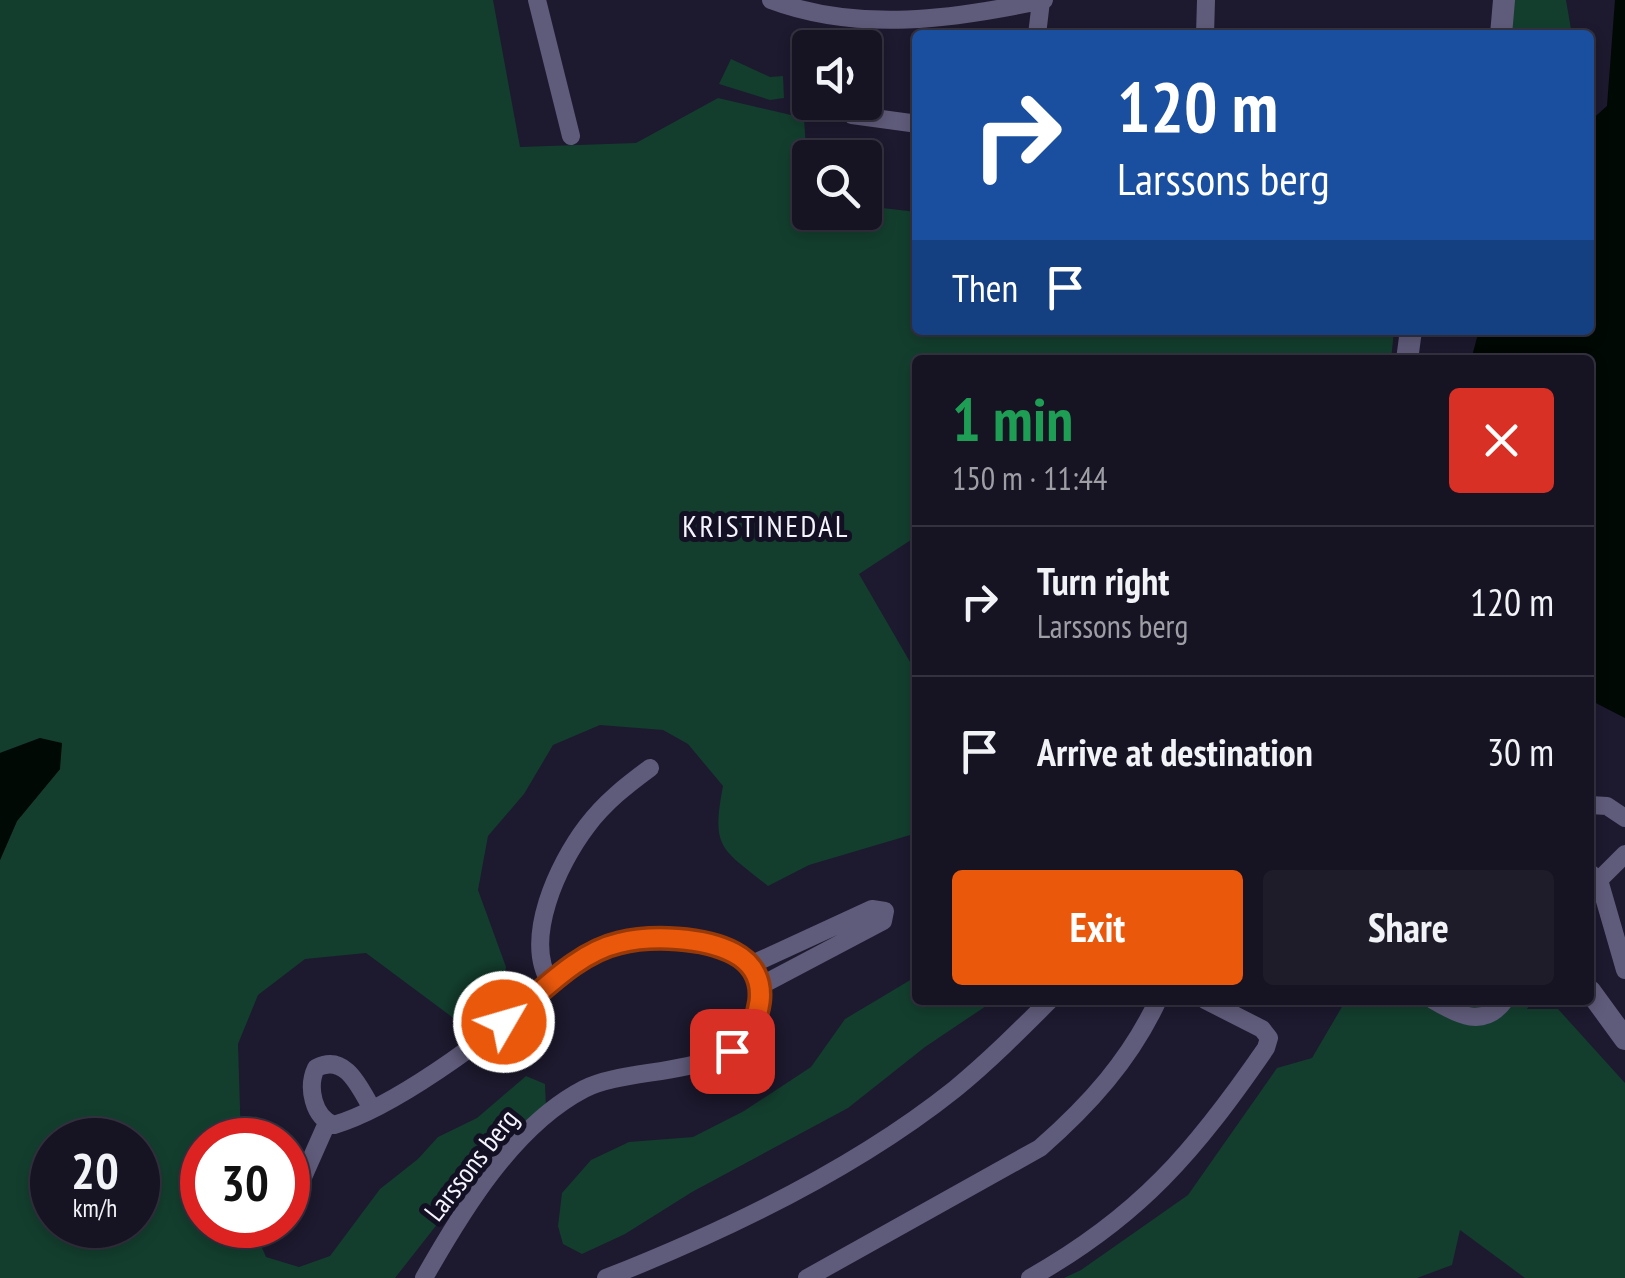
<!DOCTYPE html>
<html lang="en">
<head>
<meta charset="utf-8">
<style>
	body { margin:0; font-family:"PT Sans Narrow",sans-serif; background:#1f1c2a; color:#f1f3f6; height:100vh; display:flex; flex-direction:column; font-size:38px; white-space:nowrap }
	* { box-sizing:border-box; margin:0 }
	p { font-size:32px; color:#9e9ea5 }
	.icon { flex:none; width:55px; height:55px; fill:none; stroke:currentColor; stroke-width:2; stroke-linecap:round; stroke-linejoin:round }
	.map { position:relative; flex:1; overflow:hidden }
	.drawer { position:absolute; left:912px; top:355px; width:682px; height:650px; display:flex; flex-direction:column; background:#161322; border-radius:10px; box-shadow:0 5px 15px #0003,0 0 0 2px #353240 }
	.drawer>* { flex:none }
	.guide { position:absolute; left:912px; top:30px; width:682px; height:305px; border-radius:10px; box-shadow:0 5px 15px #0003,0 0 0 2px #353240; background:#1a4fa0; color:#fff; overflow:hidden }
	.tools { position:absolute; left:792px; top:30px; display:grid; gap:20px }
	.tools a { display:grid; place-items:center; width:90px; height:90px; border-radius:10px; background:#161322; box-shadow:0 5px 15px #0003,0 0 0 2px #353240; font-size:50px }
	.speed { position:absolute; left:30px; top:1118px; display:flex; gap:20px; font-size:50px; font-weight:700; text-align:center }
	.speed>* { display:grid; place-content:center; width:130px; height:130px; border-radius:50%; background:#161322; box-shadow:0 5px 15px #0003,0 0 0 2px #353240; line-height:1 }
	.speed small { font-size:25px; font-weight:400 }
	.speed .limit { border:15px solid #d22; background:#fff; color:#111 }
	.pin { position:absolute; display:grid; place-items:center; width:85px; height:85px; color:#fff; margin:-42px; border-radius:20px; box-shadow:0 5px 15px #0006 }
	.me { position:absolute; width:110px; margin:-55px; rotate:52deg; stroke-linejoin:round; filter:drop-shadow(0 0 8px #0008) }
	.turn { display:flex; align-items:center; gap:35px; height:210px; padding:0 40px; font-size:45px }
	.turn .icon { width:130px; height:130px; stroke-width:2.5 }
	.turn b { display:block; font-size:70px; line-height:85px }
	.then { display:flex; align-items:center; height:95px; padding:0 40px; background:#0003; gap:20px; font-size:38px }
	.round { display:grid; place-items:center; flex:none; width:105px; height:105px; border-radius:10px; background:#1f1c2a }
	.summary { display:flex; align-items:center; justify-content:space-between; height:170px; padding:0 40px }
	h1 { font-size:60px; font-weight:800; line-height:75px; color:#1e9e55 }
	.cta { display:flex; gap:20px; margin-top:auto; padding:20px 40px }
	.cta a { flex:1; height:115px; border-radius:10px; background:#ea580c; color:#fff; font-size:40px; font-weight:800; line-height:115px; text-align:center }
	.cta a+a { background:#1f1c2a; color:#f1f3f6 }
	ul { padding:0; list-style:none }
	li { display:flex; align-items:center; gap:30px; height:150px; padding:0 40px; border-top:2px solid #353240 }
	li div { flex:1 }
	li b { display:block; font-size:38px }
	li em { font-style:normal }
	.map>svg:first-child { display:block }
	.green { fill:#133e2e; fill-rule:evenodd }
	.water { fill:#010905 }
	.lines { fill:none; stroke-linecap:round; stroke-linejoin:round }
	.minor { stroke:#5f5b7a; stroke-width:18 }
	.tertiary { stroke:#5f5b7a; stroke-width:22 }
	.route-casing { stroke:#983908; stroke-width:25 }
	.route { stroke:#ea580c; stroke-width:18 }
	.labels { text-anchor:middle; stroke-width:10; stroke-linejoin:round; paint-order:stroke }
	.street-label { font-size:28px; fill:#f5f4fd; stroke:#141024 }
	.neighbourhood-label { font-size:30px; letter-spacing:2.5px; fill:#f5f4fd; stroke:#141024 }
</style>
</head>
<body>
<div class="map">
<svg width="1625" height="1278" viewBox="0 0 1625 1278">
	<rect width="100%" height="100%" fill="#1d192e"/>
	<path class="green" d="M0 0H493L520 147 636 143 718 98 804 118 810 212H865V206L917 212 918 330H1394L1391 360H918L917 536 859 574 917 674V833L809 865 768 886C721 848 711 849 723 786L688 744 663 730 600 725 553 745 524 794 488 836 478 890 506 967 501 994 489 1014 456 1020 366 953 305 959 258 995 238 1044 241 1140H202V1225H252L266 1257 299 1267 330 1256 380 1189 418 1159 438 1137 477 1118 526 1076 545 1084 546 1108 493 1153 395 1278H0V860L17 821 60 769 40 738 0 753ZM52 1140H138V1225H52Z
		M1514 0H1566L1572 35H1512Z
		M731 59 770 77 783 76 784 98 770 100 719 84Z
		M917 976 918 1000H995L925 1047 848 1108 692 1192 625 1234 582 1254 563 1244 558 1226 562 1193 591 1160 629 1142 693 1137 744 1111 811 1067 845 1019Z
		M1346 1000H1533L1527 1009H1558L1625 1083V1278H1525L1460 1230 1452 1265 1417 1278H1064L1081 1270 1188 1195 1277 1068 1312 1058Z"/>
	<path class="water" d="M1615 0H1625V718L1590 700V360H1471L1479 330H1590V121L1607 106Z
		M40 738 62 743 60 769 17 821 0 860V753Z"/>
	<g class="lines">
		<path class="minor" d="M537 0 571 136
			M771 0C859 33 955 19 1044 0
			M1037 35 1041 1
			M1205 35 1206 0
			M852 115 918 124
			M1590 805 1607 806 1625 818
			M1590 873 1599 880 1625 854
			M1599 880 1625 970
			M748 966 872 909 885 911 883 921 758 987
			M551 984C522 940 558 864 587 826 605 802 627 785 650 768
			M1433 1000C1458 1015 1484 1029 1505 1000
			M371 1107C359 1086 345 1053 316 1068 307 1087 313 1117 334 1125 395 1107 481 1041 532 1001 555 982 577 959 605 947 634 934 721 937 744 961 759 977 765 1004 756 1024 731 1079 630 1065 584 1089 513 1126 462 1211 424 1278
			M288 1211 327 1123
			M606 1278C723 1232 856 1168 955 1089 989 1061 1019 1031 1050 1000
			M807 1278 1040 1148C1089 1105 1130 1060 1158 1000
			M1030 1278C1140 1216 1195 1151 1266 1048L1269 1038 1262 1029 1205 1000"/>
		<path class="tertiary" d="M1501 35 1504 0
			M1407 360 1411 330
			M1590 991 1625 1039"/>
	</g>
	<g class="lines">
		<defs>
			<path id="route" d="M504 1022C538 996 575 953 619 943 651 935 704 937 734 953 776 975 761 1027 732 1051"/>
		</defs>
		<use href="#route" class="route-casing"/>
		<use href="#route" class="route"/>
	</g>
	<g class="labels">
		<g class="street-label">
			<text transform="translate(471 1165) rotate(-52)" y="10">Larssons berg</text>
		</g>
		<g class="neighbourhood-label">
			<text x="766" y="537">KRISTINEDAL</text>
		</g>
	</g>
</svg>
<div class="tools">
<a><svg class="icon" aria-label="sound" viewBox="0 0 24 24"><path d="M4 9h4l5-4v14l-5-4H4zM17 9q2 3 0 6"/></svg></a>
<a><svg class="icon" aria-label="search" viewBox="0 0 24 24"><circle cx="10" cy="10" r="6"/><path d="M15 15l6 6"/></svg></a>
</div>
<div class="speed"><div>20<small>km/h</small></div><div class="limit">30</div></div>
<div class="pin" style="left:732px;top:1051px;background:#d93025"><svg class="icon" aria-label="arrive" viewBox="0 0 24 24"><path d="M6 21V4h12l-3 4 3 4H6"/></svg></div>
<svg class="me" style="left:504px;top:1022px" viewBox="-20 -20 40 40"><circle r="17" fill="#ea580c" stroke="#fff" stroke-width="3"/><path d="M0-11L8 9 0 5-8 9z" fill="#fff"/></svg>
<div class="guide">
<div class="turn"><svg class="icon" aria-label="right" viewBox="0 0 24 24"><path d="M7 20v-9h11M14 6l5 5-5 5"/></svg><div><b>120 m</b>Larssons berg</div></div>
<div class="then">Then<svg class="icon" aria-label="arrive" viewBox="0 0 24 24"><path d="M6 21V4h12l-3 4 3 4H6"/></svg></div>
</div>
<section class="drawer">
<div class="summary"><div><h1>1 min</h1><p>150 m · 11:44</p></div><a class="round" style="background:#d93025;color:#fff"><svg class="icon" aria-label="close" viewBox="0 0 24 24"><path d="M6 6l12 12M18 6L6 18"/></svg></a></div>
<ul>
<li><svg class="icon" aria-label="right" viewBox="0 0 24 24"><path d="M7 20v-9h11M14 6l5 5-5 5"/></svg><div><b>Turn right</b><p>Larssons berg</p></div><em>120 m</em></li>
<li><svg class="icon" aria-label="arrive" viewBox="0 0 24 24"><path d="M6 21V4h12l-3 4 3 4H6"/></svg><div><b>Arrive at destination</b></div><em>30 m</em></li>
</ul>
<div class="cta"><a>Exit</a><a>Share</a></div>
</section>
</div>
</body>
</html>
